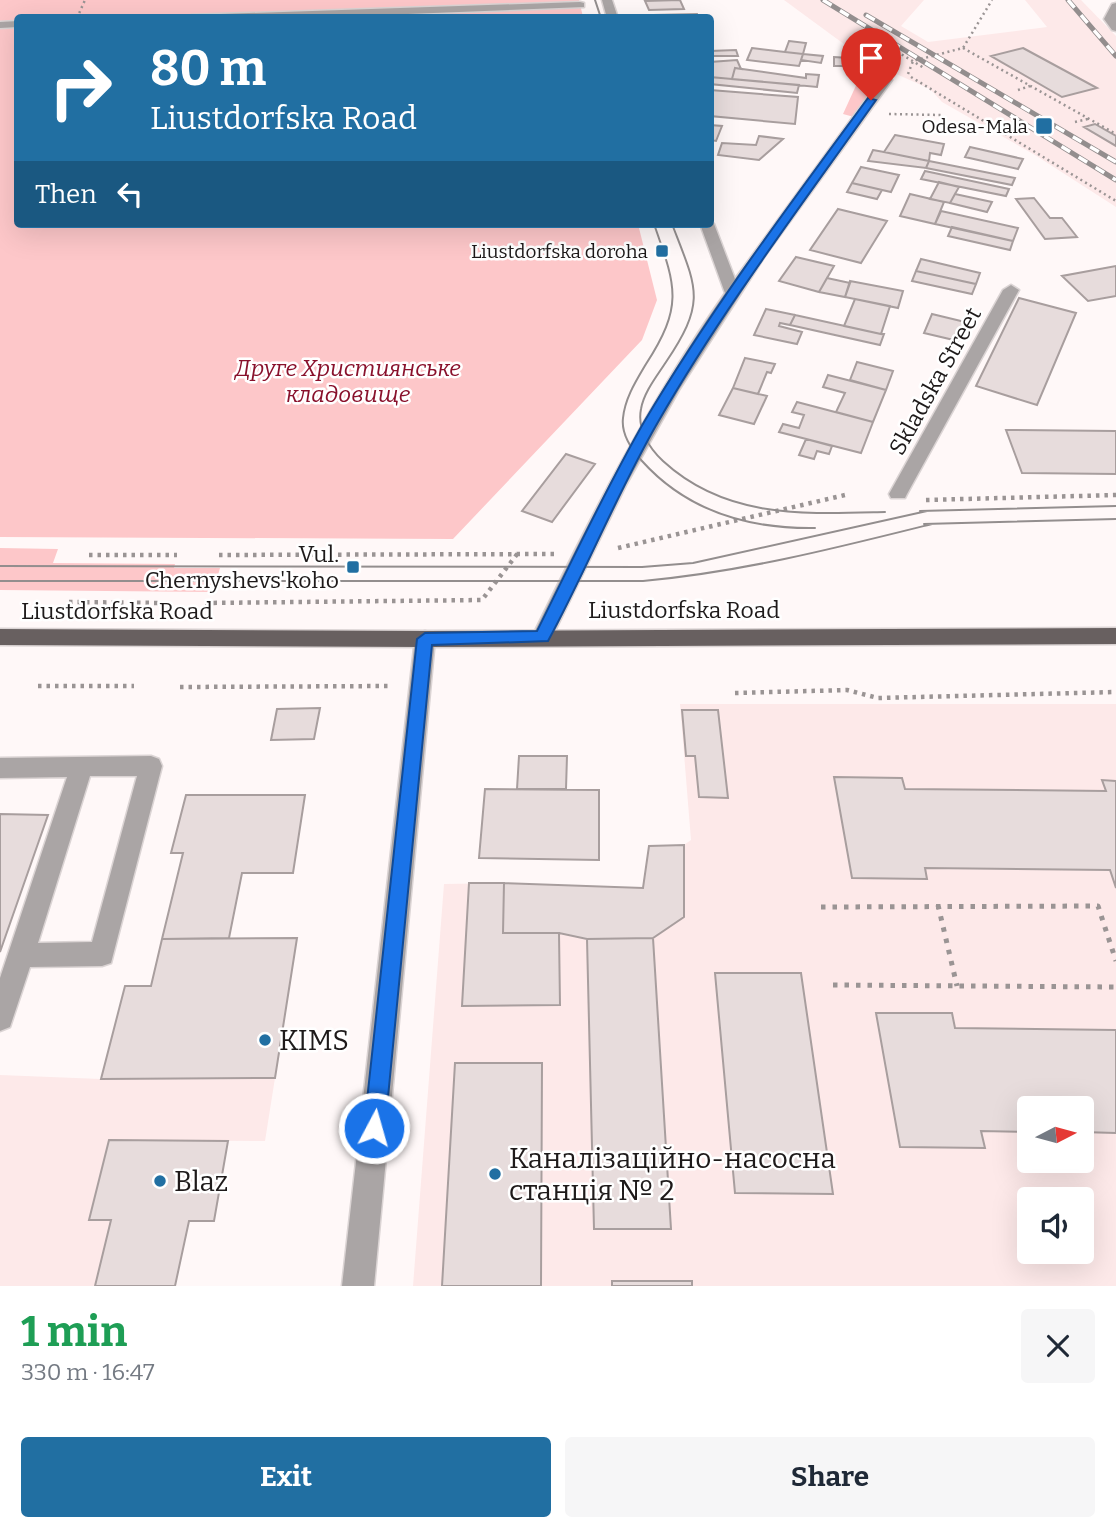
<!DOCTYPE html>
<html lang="en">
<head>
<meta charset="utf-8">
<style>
	body { margin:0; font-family:Bitter,serif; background:#f6f6f7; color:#1f2937; height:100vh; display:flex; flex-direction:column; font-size:26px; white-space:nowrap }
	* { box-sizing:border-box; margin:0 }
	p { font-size:23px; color:#747a83 }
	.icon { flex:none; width:38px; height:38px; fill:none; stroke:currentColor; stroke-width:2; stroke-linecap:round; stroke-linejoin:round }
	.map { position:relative; height:1286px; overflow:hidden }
	.drawer { display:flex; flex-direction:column; background:#fff; flex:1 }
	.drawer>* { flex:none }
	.guide { position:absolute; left:14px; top:14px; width:700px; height:214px; border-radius:7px; box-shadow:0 7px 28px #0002; background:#216fa2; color:#fff; overflow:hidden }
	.needle { width:46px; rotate:84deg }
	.buttons { position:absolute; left:1017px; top:1096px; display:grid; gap:14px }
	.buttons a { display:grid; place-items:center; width:77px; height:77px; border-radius:7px; background:#fff; box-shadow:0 7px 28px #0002; font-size:35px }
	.pin { position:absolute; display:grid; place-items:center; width:60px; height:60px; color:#fff; margin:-72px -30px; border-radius:50% 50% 50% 0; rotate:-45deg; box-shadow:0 0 7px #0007 }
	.pin .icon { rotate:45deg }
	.me { position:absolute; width:77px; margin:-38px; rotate:6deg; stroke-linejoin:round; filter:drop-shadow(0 0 5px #0008) }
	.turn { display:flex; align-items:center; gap:24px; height:147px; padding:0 21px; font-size:32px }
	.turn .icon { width:91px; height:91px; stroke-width:2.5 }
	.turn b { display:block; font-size:49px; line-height:60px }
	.then { display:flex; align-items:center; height:66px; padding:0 21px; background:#0003; gap:14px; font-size:26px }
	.round { display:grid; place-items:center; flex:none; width:74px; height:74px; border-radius:7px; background:#f6f6f7 }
	.headline { display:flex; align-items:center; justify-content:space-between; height:119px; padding:0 21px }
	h1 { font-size:42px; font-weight:700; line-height:52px; color:#1e9e55 }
	.button { display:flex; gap:14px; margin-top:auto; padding:14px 21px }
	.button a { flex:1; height:80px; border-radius:7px; background:#216fa2; color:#fff; font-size:28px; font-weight:700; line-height:80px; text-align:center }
	.button a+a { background:#f6f6f7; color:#1f2937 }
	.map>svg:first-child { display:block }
	.built { fill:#fde9e9; fill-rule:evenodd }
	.green { fill:#fdc7c9 }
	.building { fill:#e7dcdc; stroke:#a89e9e; stroke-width:2 }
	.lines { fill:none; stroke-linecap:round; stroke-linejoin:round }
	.minor-casing { stroke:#dbd4d4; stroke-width:3 }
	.major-casing { stroke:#dbd4d4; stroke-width:3 }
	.path-far2 { stroke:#9a9494; stroke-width:2.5; stroke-dasharray:2 3.5; stroke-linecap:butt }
	.path-far1 { stroke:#9a9494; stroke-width:4.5; stroke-dasharray:3.5 5; stroke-linecap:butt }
	.path { stroke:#9a9494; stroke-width:5; stroke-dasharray:4.5 7; stroke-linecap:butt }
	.minor { fill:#aaa5a5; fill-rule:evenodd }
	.major { fill:#686060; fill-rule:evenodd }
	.tram { stroke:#938e8e; stroke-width:2 }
	.rail-casing { stroke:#938e8e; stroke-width:5 }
	.rail { stroke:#fff; stroke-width:3.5; stroke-dasharray:10; stroke-linecap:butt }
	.route { fill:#1a73e8; stroke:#114b97; stroke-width:2 }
	.poi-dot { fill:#216fa2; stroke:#fff; stroke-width:2.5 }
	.labels { text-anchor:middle; stroke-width:5; stroke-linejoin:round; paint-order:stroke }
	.far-poi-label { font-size:19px; fill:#1e1a1a; stroke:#fff; text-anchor:end }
	.park-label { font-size:23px; font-style:italic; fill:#89112c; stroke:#fff }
	.street-label { font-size:23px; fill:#1e1a1a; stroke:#fff }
	.poi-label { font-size:23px; fill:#1e1a1a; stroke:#fff; text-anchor:end }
	.near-poi-label { font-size:28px; fill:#1e1a1a; stroke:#fff; text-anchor:start }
</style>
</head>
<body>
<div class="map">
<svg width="1116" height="1286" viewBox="0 0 1116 1286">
	<rect width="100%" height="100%" fill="#fff8f8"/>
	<path class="built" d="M784 0H924L901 26 928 42 1047 27 1025 0H1081L1116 36V207L1035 155 942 102 930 89 867 61Z
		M680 704H1116V1286H413L444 884 504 883V933H559L587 939 653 938 684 917V845L691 840ZM1029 1108H1082V1160H1029ZM1029 1199H1082V1251H1029Z
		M0 1075 101 1079 275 1078 265 1141 109 1140 89 1219 111 1220 95 1286H0Z"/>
	<path class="green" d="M0 0H579L583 17 18 18V224H638L657 300 642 340 453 539 0 537Z
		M874 43 886 56 887 68 854 117 843 114 864 68 865 60 852 47Z
		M0 548 58 549 53 563 175 564 174 568H220L213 592 0 590Z"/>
	<path class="building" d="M680 0 684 9 649 10 645 1Z
		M697 14 698 18 653 15Z
		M789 41 806 43 803 54 785 52Z
		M752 48 785 52 803 54 799 66 747 60Z
		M1023 48 1097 88 1062 97 991 56Z
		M736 50 738 56H710V51Z
		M803 54 823 56 821 63 801 60Z
		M834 57 848 58V63L844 66H834Z
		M737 60 741 69 735 68 732 79 710 77V62Z
		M735 68 806 78V74L819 75 817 87 732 79Z
		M710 77 732 79 799 85 797 93 710 84Z
		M710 90 798 97 795 124 710 116Z
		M1095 124 1116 136V146L1084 127Z
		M710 125 722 126 716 141 710 140Z
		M895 135 944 144 941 155 930 153 929 161 884 152Z
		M759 136 783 139 759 160 718 155 722 143 756 145Z
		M970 147 1023 159 1018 169 965 157Z
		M873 150 884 152 929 161 926 168 868 161Z
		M929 161 1015 178 1012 185 926 168Z
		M861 167 899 175 891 192 852 183Z
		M925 171 1009 189 1006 196 921 179Z
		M939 182 959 187 950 203 930 199Z
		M852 183 882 190 877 199 847 192Z
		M910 194 944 202 935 224 900 216Z
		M955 194 992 202 987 212 950 203Z
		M1034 198 1050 218H1062L1077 237 1045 239 1016 199Z
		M838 209 887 221 861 263 810 250Z
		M941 211 1018 228 1013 241 935 224Z
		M952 227 1013 241 1010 250 948 236Z
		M796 257 834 266 819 292 779 281Z
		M921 259 980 273 976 284 916 271Z
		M1116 266V296L1088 301 1062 276Z
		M916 271 976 284 972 294 912 281Z
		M827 278 850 283 845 297 819 292Z
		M850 281 903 291 898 308 845 297Z
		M1019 298 1076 313 1037 405 976 386Z
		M855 299 890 306 881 334 844 326Z
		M766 309 795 315 790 325 780 323 779 326 802 332 797 344 754 335Z
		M932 314 965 322 958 341 924 333Z
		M795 315 881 334H884L880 345 790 325Z
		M745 358 775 364 771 373 767 372 758 394 733 388Z
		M857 362 893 371 886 390 850 380Z
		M828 375 886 390 873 422 836 412 845 393 823 387Z
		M733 388 767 396 754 424 719 415Z
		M797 402 873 422 861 453 779 432 783 424 799 428 804 415 792 412Z
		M1006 430 1116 431V474L1022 473Z
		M806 439 832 446 829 454 817 451 814 459 799 455Z
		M566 454 595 464 552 522 522 511Z
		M320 708 314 739 271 740 277 709Z
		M682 710H718L728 798 699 797 695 756H686Z
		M519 756H567L566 789H517Z
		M834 777 902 778 905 789 1106 791 1102 780 1116 781V888L1110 870 925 868 927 879 852 878Z
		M485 789 599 790V860L479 858Z
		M186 795H305L293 873H242L229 938 162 939 183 853H171Z
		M0 814 48 815 0 952Z
		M684 845V917L653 938 587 939 559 933H503L504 883 643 888 649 846Z
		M469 883H504L503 933H559L560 1005 462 1006Z
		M297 938 275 1078 101 1079 125 986H151L162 939Z
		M653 938 671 1229H594L587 939Z
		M715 973H801L833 1194 735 1193Z
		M876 1013H952L955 1028 1116 1030V1133L1082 1132V1108H1029V1132L981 1131 985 1148 900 1147Z
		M455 1063H542L541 1286H442Z
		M109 1140 228 1141 214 1221H189L175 1286H95L111 1220H89Z
		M612 1281H692V1286H612Z"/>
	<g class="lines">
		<defs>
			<path id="minor" d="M602 0H612L618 18H607Z
				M580 2 584 3V7L306 18H186L191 15Z
				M1116 3V31L1112 30 1104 19 1112 4Z
				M18 21V27L0 28V22Z
				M886 76 892 80 765 256 679 390 626 485 549 643 542 645 535 643 532 637C590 518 649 402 725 293L700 224H710V221L714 224 735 279 882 77Z
				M1011 285 1019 290 907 494 905 498H891L889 494 1003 290Z
				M425 631 432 633 435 639 374 1286H342L415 639 418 633Z
				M151 756 159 759 162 766 111 963 102 966 30 967 10 1027 0 1031V978L67 777 0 778V758ZM90 776H137L92 942 38 943Z"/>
			<path id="major" d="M1116 628V644L425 647 0 645V629L425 631Z"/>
		</defs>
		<use href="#minor" class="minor-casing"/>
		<use href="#major" class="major-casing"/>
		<path class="path-far2" d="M77 18 85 0
			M883 43 924 68
			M963 48 1116 134
			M908 74 913 61 963 48 992 0
			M911 77 1116 201
			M1018 90 1030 86
			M889 114 941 115
			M1075 122 1088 119"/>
		<path class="path-far1" d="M926 500 1116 495
			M618 548 845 495
			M89 555H177
			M219 555 554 554
			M69 602 161 603
			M205 603 482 600 518 553
			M38 686H134
			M180 687 392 686
			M735 693 847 690 878 698 1116 692"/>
		<path class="path" d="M938 905 957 986
			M821 907 1098 906 1116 961
			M833 985 1116 987"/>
		<use href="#minor" class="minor"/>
		<use href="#major" class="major"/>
		<path class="tram" d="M595 0 601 18
			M654 224C676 287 684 305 646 364 636 381 625 398 623 418 621 434 632 450 642 461 687 511 749 529 815 528
			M672 224C697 289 707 301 666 362 657 376 644 392 641 409 637 429 649 448 663 461 726 519 804 514 885 512
			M920 511 1116 506
			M924 524 1116 519
			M0 566 642 567 693 563 927 511
			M0 581H643C742 572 836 548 932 524"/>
		<defs>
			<path id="rail" d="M823 0 1116 180
				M1068 0 1116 56
				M866 15 1116 162"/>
		</defs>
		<use href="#rail" class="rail-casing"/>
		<use href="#rail" class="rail"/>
	</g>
	<path class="route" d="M868 98 876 100C801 206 723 309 658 422 617 493 587 569 548 641L432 645 385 1128 382 1135 374 1139 367 1135 364 1128 417 639 425 633 537 631C572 561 605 490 644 422 711 309 790 204 868 98Z"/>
	<g class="poi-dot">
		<rect x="1035" y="117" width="18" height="18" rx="3.5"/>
		<rect x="655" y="244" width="14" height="14" rx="3.5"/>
		<rect x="346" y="560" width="14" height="14" rx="3.5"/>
		<circle cx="265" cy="1040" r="7"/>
		<circle cx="495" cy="1174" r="7"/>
		<circle cx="160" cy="1181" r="7"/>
	</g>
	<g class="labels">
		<g class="far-poi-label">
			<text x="1028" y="133">Odesa-Mala</text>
			<text x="648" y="258">Liustdorfska doroha</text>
		</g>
		<g class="park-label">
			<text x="348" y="376">Друге Християнське<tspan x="348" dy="26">кладовище</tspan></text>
		</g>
		<g class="street-label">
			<text transform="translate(935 381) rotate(-61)" y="8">Skladska Street</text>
			<text x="684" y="618">Liustdorfska Road</text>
			<text x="117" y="619">Liustdorfska Road</text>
		</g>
		<g class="poi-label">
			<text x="339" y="562">Vul.<tspan x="339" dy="26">Chernyshevs'koho</tspan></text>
		</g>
		<g class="near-poi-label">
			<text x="279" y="1050">KIMS</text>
			<text x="509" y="1168">Каналізаційно-насосна<tspan x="509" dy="32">станція № 2</tspan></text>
			<text x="174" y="1191">Blaz</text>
		</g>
	</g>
</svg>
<div class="buttons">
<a><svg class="needle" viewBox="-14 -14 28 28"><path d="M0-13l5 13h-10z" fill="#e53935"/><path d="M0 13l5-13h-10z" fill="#747a83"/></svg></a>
<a><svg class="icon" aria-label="sound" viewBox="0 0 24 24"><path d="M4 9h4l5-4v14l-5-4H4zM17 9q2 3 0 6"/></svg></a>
</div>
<div class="pin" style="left:871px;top:100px;background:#d93025"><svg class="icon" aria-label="arrive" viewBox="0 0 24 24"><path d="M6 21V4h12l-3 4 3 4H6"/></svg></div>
<svg class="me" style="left:374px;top:1128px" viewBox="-20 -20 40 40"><circle r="17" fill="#1a73e8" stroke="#fff" stroke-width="3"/><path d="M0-11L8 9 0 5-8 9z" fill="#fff"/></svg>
<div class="guide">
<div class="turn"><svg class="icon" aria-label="right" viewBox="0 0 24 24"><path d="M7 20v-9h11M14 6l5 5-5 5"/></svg><div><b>80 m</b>Liustdorfska Road</div></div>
<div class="then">Then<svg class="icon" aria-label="left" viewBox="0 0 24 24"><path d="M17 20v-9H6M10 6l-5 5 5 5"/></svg></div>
</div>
</div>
<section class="drawer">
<div class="headline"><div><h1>1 min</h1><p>330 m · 16:47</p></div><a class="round"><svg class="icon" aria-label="close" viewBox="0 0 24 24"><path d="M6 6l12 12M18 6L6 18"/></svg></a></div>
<div class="button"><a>Exit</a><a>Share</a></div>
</section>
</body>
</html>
